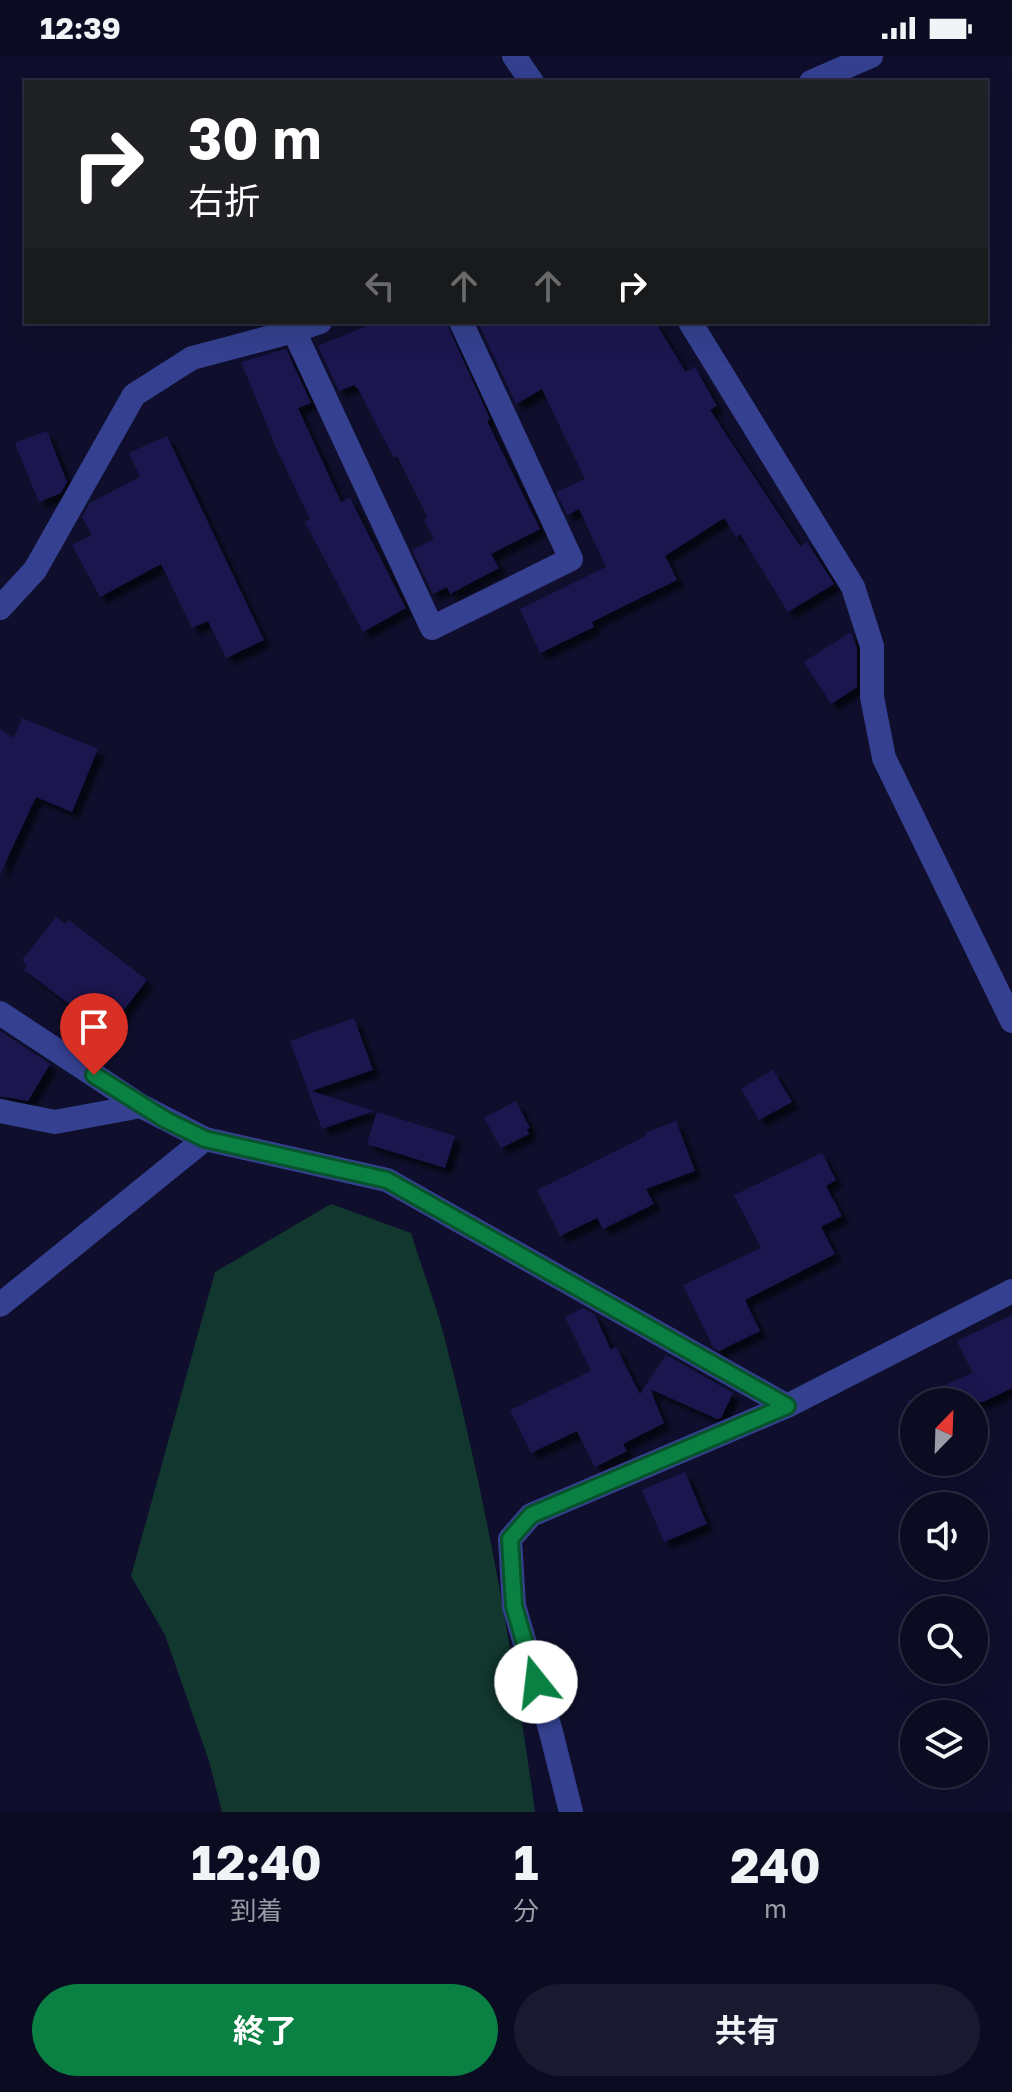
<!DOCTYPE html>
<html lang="ja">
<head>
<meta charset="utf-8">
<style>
	body { margin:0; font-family:"Golos Text","Noto Sans JP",sans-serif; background:#19192f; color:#f1f3f6; height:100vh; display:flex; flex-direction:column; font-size:30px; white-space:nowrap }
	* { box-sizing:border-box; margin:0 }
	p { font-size:26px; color:#9a9ba5 }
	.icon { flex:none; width:44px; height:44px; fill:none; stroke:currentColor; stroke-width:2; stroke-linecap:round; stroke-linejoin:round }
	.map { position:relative; height:1756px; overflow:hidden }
	.side { display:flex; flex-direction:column; background:#0b0b22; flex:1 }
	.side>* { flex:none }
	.hud { position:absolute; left:24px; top:24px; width:964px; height:244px; border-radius:0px; box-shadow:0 8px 32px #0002,0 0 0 2px #2b2b40; background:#202124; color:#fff; overflow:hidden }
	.needle { width:52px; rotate:23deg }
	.tools { position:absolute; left:900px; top:1332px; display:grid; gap:16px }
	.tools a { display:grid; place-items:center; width:88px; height:88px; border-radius:50%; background:#0b0b22; box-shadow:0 8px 32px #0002,0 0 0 2px #2b2b40; font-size:40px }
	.pin { position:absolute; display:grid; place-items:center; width:68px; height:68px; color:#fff; margin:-82px -34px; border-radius:50% 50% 50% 0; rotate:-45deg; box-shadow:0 0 8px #0007 }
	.pin .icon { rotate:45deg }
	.me { position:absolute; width:88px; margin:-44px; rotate:344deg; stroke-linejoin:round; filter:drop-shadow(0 0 6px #0008) }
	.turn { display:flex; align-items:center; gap:28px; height:168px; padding:0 32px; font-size:36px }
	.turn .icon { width:104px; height:104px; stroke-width:2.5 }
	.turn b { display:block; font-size:56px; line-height:68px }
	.lanes { display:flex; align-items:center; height:76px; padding:0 32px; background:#0003; justify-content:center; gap:40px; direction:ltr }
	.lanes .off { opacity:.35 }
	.eta { display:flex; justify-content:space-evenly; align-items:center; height:136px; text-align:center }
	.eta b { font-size:48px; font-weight:700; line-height:56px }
	.button { display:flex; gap:16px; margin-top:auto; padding:16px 32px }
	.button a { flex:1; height:92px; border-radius:48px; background:#0b8043; color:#fff; font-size:32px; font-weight:700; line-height:92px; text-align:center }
	.button a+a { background:#19192f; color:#f1f3f6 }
	.status { display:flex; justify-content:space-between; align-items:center; height:56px; padding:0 40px; background:#0b0b22; direction:ltr }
	.status svg { height:22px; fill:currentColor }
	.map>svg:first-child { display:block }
	.green { fill:#11372f }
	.building { fill:#1a1950; filter:url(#shadow) }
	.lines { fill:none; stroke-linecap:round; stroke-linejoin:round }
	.minor { stroke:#354190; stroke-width:24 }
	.route-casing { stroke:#07532c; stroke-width:20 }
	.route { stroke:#0b8043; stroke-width:14 }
</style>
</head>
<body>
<div class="status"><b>12:39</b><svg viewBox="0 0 49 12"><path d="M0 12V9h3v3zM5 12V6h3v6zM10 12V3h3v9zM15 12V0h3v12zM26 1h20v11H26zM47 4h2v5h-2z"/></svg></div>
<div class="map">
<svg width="1012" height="1756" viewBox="0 0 1012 1756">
	<defs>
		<filter id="shadow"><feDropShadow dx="7" dy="7" stdDeviation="2" flood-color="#0009"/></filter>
	</defs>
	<rect width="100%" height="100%" fill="#0f0f2d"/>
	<path class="green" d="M331 1148 411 1177C421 1210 434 1243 443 1276 484 1433 513 1595 535 1756H222L209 1705 165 1579 131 1520 215 1216Z"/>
	<path class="building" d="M377 266H446L490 363 487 365 540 473 491 498 499 512 450 538 447 531 433 538 412 494 434 483 424 464 428 462 397 400 394 402 358 333 354 329 339 335 318 290Z
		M478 266H655L686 316 695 311 717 350 710 354 800 490 807 486 834 528 788 556 740 478 736 481 724 462 665 500 677 524 592 566 594 571 540 597 520 553 606 511 579 453 567 459 556 436 585 423 542 333 516 348Z
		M286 293 311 347 298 352 341 446 350 442 406 552 363 576 305 466 310 463 278 396 241 306Z
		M47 375 67 426 61 437 39 446 15 387Z
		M167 380 264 584 226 602 208 565 192 572 161 508 100 541 72 489 92 479 82 461 90 447 140 421 129 397Z
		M851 576 857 592V631L831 648 804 606Z
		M22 662 98 693 72 756 36 741 0 818V673L14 682Z
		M56 861 65 868 69 864 147 924 107 976 24 914 27 909 22 904Z
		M354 962 373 1014 311 1035 374 1055 322 1073 290 985Z
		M0 975 50 1008 28 1045 0 1040Z
		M773 1014 792 1046 759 1064 741 1033Z
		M516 1045 530 1072 527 1073 529 1078 501 1092 484 1062Z
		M377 1056 455 1080 445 1112 367 1088Z
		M676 1065 695 1115 646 1133 654 1148 603 1173 597 1162 560 1180 537 1134 646 1080 645 1077Z
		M822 1097 836 1124 826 1130 842 1160 821 1171 835 1198 745 1244 760 1275 719 1295 713 1291 683 1229 761 1192 734 1139Z
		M583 1252 595 1259 611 1294 616 1291 640 1338 666 1299 733 1337 721 1362 717 1363 650 1333 664 1367 623 1388 627 1395 595 1411 577 1375 531 1397 510 1354 591 1315 565 1261Z
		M1012 1259V1332L983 1346H905L973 1317 957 1285Z
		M685 1416 707 1468 664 1486 642 1434Z"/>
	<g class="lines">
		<path class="minor" d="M514 0 532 26
			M811 26 871 0
			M690 266 853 531 872 590V641L884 702 1012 965
			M294 275 432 572 571 503 461 266
			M0 552 35 514 134 339 192 302 294 275 320 266
			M0 957 141 1050 205 1083 387 1124 787 1350
			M0 1055 55 1066 141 1050
			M0 1249 205 1083
			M571 1756 551 1676 514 1550 510 1483 531 1459 787 1350 1012 1235"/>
	</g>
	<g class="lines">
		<defs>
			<path id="route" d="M94 1019 166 1064 205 1083 387 1124 787 1350 531 1459 510 1483 514 1550 536 1626"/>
		</defs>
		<use href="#route" class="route-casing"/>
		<use href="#route" class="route"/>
	</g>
</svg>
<div class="tools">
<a><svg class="needle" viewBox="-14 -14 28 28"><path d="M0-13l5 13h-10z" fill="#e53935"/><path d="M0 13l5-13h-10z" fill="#9a9ba5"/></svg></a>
<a><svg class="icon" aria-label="sound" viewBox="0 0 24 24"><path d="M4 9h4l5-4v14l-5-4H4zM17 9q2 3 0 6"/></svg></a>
<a><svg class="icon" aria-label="search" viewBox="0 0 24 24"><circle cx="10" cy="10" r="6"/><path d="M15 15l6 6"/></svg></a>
<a><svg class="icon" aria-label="layers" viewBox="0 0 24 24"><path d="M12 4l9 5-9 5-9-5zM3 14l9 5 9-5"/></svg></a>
</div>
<div class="pin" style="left:94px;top:1019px;background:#d93025"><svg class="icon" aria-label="arrive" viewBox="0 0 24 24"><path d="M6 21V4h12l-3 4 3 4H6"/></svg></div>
<svg class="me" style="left:536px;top:1626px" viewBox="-20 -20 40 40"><circle r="19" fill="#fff"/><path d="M0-13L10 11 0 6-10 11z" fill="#0b8043"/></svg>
<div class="hud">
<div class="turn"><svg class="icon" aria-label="right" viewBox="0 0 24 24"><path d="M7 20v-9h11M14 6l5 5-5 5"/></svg><div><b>30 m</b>右折</div></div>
<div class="lanes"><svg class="icon off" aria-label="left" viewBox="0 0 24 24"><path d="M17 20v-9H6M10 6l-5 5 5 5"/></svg><svg class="icon off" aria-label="ahead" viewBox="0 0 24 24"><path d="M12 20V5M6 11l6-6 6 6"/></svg><svg class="icon off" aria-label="ahead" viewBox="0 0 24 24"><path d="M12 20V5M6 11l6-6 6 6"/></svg><svg class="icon" aria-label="right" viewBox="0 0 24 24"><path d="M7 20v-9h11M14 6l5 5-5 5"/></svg></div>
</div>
</div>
<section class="side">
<div class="eta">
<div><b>12:40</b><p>到着</p></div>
<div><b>1</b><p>分</p></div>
<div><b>240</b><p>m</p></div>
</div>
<div class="button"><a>終了</a><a>共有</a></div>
</section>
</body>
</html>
